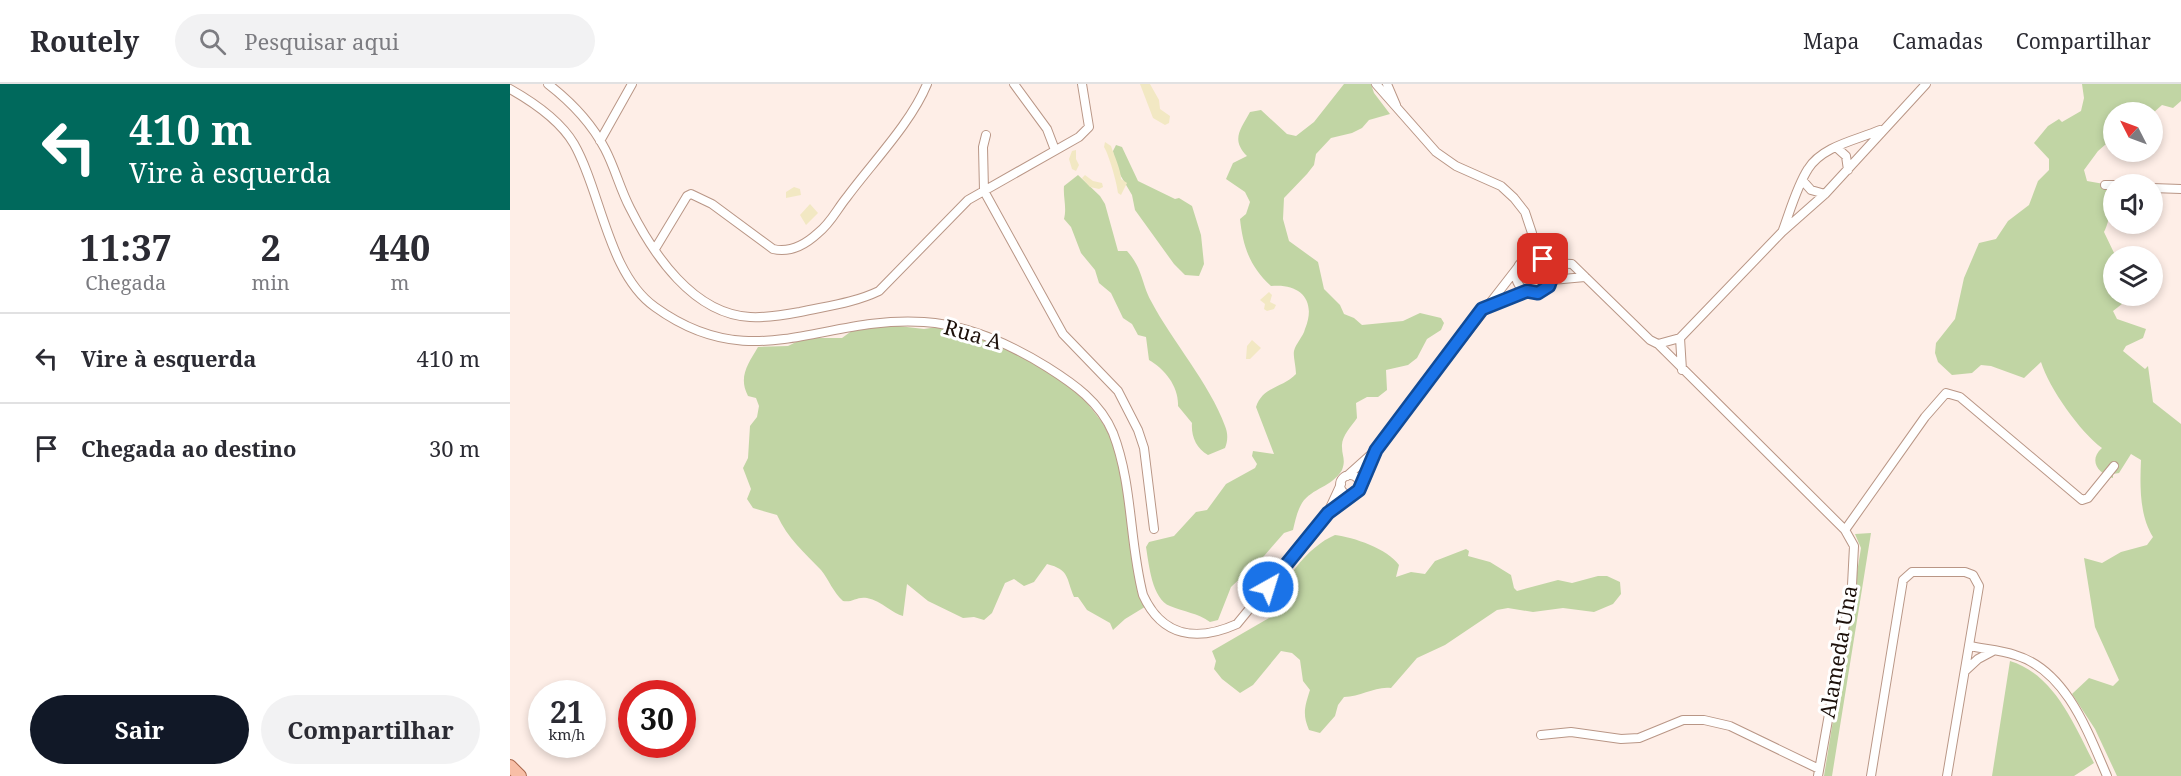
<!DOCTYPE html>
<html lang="pt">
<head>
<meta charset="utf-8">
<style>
	body { margin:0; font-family:"Noto Serif",serif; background:#f2f2f3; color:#2b2b33; height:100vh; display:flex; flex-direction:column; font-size:22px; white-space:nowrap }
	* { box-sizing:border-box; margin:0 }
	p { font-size:20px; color:#7c7c81 }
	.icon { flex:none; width:33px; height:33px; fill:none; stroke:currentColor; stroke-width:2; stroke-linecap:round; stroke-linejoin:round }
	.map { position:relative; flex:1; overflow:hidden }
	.sheet { display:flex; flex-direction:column; background:#fff; width:510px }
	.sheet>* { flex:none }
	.hud { background:#00695c; color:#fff; overflow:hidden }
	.needle { width:39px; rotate:312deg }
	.controls { position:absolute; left:1593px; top:18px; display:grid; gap:12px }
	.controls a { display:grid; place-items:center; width:60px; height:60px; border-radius:50%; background:#fff; box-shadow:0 3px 9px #0003; font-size:30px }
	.speed { position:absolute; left:18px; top:596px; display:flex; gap:12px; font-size:30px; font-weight:700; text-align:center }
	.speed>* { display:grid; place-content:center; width:78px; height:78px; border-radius:50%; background:#fff; box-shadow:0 3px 9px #0003; line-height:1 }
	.speed small { font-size:15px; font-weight:400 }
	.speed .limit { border:9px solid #d22; background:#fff; color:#111 }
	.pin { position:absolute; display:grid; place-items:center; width:51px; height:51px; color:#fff; margin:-26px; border-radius:12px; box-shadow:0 3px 9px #0006 }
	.me { position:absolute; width:66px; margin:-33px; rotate:39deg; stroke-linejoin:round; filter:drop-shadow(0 0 4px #0008) }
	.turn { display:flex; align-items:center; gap:21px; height:126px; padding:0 30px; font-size:27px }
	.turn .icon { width:78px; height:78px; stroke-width:2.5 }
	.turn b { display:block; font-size:42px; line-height:51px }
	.eta { display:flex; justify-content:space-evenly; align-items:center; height:102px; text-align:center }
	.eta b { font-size:36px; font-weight:700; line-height:42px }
	.button { display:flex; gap:12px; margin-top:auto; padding:12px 30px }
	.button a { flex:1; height:69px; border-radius:36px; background:#111827; color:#fff; font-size:24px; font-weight:700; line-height:69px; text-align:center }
	.button a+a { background:#f2f2f3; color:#2b2b33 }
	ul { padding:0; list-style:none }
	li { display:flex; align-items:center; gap:18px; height:90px; padding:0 30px; border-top:2px solid #e1e1e2 }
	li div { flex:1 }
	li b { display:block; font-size:22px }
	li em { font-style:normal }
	header { display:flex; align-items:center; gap:36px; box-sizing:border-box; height:84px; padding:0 30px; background:#fff; border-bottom:2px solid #e1e1e2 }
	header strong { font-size:28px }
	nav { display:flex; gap:33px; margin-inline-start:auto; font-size:21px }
	.search { width:420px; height:54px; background:#f2f2f3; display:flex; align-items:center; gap:15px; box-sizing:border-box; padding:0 21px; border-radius:33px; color:#7c7c81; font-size:22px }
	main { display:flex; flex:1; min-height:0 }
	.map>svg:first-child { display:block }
	.green { fill:#c1d5a4 }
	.sand { fill:#f2e8c3 }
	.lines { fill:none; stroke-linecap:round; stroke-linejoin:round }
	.minor-casing { stroke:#b99686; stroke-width:10 }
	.primary-casing { stroke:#a86549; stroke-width:14 }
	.minor { stroke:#fff; stroke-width:8 }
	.primary { stroke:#f8bea6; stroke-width:12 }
	.route-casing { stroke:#114b97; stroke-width:15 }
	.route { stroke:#1a73e8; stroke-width:10 }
	.labels { text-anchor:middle; stroke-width:6; stroke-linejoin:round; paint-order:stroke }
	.street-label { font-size:21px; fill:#1c100a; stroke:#fff }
</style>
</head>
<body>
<header>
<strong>Routely</strong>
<div class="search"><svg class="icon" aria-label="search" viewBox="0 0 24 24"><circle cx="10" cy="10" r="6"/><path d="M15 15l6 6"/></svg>Pesquisar aqui</div>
<nav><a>Mapa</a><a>Camadas</a><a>Compartilhar</a></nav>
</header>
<main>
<section class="sheet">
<div class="hud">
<div class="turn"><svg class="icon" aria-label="left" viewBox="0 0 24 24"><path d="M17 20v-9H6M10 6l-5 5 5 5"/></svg><div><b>410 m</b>Vire à esquerda</div></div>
</div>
<div class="eta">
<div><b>11:37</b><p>Chegada</p></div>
<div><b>2</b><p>min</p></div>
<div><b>440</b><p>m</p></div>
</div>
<ul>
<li><svg class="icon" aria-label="left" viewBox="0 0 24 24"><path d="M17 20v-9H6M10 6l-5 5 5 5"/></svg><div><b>Vire à esquerda</b></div><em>410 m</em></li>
<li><svg class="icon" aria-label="arrive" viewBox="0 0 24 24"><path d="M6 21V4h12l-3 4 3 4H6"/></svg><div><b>Chegada ao destino</b></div><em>30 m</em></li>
</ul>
<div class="button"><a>Sair</a><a>Compartilhar</a></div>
</section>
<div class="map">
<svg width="1671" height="692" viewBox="0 0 1671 692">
	<rect width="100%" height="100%" fill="#feeee7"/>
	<path class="green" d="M834 0H861L864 9 880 30 859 36 852 44 842 49 821 54 806 70 804 81 797 90 774 114 773 135 779 157 808 178 814 205 830 221 834 230 844 234 852 241 893 237 910 229 931 234 934 239 931 246 917 255 907 274 898 281 876 286 877 306 868 313H857L846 319 847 334C842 342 831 352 832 363 832 372 836 376 832 386 822 403 802 404 792 419 787 427 785 438 783 446L774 449 754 472 721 503 708 536 700 538C688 529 674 528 660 522 642 515 639 481 636 463L639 458 664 452 686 428 697 426 716 400 745 384 747 380 742 372 743 367 764 370 746 323C753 302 773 304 786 290 786 283 783 272 784 267 786 259 793 253 795 245 807 216 790 199 761 202 740 183 733 163 730 135L736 130 740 118 735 108 716 95 723 79 737 72C721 56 730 46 740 28L751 26 777 50 786 52 804 38Z
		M1572 0H1671V17L1663 24 1652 21 1643 29 1604 28 1603 54 1588 67 1574 86 1577 97 1594 100C1603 114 1601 134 1594 148L1605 171 1603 180 1604 212H1636L1617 216 1603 227 1607 235 1636 245 1633 254 1616 262 1613 267 1635 285 1638 282 1643 318 1671 340V692H1607L1585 645 1562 610 1579 594 1603 602 1609 596 1585 543 1574 474 1592 479 1611 468 1637 461 1643 453C1629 431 1630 400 1631 376L1621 370 1609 389 1603 390V394C1588 390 1578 376 1592 364 1570 348 1539 304 1531 278L1514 294 1481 282 1471 281 1462 289 1442 291 1428 278 1425 269 1426 259 1445 235 1454 194 1469 159 1486 155 1498 137 1519 121 1528 97 1539 86V75L1524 59 1538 42 1549 35 1552 38 1571 27 1574 14Z
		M606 61 612 63 628 97 665 115 669 114 682 122 691 151 694 180 689 192 675 191 664 180 625 126 622 111 605 82 603 67Z
		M568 91 590 112 595 120 608 167H617C633 185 631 198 641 217 662 257 700 300 715 342 718 349 718 357 715 364L698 371C686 364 681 352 682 339L668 322C669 303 655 285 639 276L636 253 628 251 622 240 613 234 601 209 589 199 585 186 571 169 561 143 554 135C557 123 553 114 554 102Z
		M446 240 479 248 567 306 592 338 608 367 625 480 638 521 615 535 603 546 600 539 577 526 568 513H564C556 494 560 486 537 480L524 498 514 502 504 495 495 499 482 529 474 536 464 533 453 534 418 517 397 500 393 532C383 530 372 517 357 514 347 512 342 519 333 517 323 508 319 496 311 486 294 468 278 455 267 431L243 424 237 415 241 405 233 384 238 374 240 342 247 333 249 322 246 314 238 312C228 293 238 280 248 263L278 262 286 258 288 254H332L343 246 380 241 414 245Z
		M1361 449 1322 692H1314L1351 464 1345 450Z
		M825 451C843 453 878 465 889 481L886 493 901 488 915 490 925 477 956 465 959 467 958 472 980 478 1001 491 1004 504 1007 507 1048 496 1062 499 1088 492H1097L1110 498 1111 510 1103 520 1084 528 1053 524 1023 528 998 524 987 526 935 561 907 574 881 604C865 602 851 613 834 613L828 621 825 632 810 649 799 646C792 630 795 622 800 606L793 597 790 576 782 569 771 567 743 601 730 609 712 595 704 585 706 577 702 567 766 530C767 501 798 462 825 451Z
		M1500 577C1545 591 1564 641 1584 679L1564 692H1482Z"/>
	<path class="sand" d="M630 0H640L649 16 650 25 660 32 659 39 655 41 643 34Z
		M595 58 601 62C604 71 611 86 611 95L617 99 611 111 608 109C607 99 599 71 594 63Z
		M566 66V75L569 81 566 87 562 85 559 75 562 67Z
		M575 91 583 97 592 99 593 103 589 105 580 103 572 94Z
		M284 103 290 105 291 111 276 114V108Z
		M300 120 308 129 296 141 290 131Z
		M759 208 762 211 760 218 766 221 764 225 757 227 754 225 755 220 750 216Z
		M742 256 751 264 740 275H736L737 262Z"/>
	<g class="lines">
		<defs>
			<path id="minor" d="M38 0C60 17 82 40 95 65 105 84 110 105 120 124 143 170 183 230 240 233 257 234 274 231 290 228 317 222 344 219 369 207L458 116 569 53 579 43 572 0
				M504 0 537 45 545 66
				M866 0 926 68 946 82 991 102 1004 114 1015 128 1022 149 1021 172
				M877 0 886 21
				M0 5C23 18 50 36 64 60 91 107 98 190 145 223 243 294 312 231 414 238 459 241 500 260 537 283 564 300 590 318 603 349 623 401 619 457 633 511 652 553 687 558 727 540L818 429 840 411
				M476 51 473 63 474 107 553 250 608 307 628 346 634 364 644 445
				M90 57 122 0
				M1326 63 1336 72 1338 86
				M1293 97 1301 106 1315 110
				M1595 101H1604
				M1642 104 1671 105
				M1273 146C1280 127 1287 102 1298 85 1312 62 1347 56 1370 46
				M145 165 177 112 181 110 202 120 263 165C280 169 295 161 308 149 321 139 327 125 337 113 362 79 401 39 417 0
				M1006 191a18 18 0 1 1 36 0a18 18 0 1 1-36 0Z
				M1038 179 1062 180 1140 256 1148 260 1170 254 1272 148 1315 110 1416 0
				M1042 196 1075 193
				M973 225 1017 207
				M1170 254 1172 286
				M1148 260 1335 446 1344 462 1342 501 1308 692
				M830 401a10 10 0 1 1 20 0a10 10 0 1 1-20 0Z
				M837 392 866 366 1008 183
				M850 399 863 372
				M819 426 831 400
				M1335 446 1415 333 1436 309 1450 313 1572 416 1578 414 1604 382
				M1460 562C1474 565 1491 566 1505 571 1556 586 1578 648 1597 692
				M1455 587 1468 575 1483 567
				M1031 651 1061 648 1111 655 1129 654 1173 636H1194L1220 642 1309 685
				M1361 692 1393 496 1402 488H1455L1463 491 1469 502 1437 692"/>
			<path id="primary" d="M0 682 10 692"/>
		</defs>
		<use href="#minor" class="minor-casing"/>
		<use href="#primary" class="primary-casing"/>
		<use href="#minor" class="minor"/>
		<use href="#primary" class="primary"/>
	</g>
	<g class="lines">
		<defs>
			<path id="route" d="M758 503 818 429 849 406 866 366 972 225 1017 207 1028 209 1039 202 1043 190 1041 184 1033 175"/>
		</defs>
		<use href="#route" class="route-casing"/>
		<use href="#route" class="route"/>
	</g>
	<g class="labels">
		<g class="street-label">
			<text transform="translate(463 251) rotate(16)" y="7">Rua A</text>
			<text transform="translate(1329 568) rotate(-80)" y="7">Alameda Una</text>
		</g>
	</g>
</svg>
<div class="controls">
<a><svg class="needle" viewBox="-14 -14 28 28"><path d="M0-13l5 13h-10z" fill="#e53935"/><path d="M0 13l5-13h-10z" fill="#7c7c81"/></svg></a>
<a><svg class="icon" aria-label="sound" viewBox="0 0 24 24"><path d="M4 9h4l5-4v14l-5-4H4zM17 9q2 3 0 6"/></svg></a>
<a><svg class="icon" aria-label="layers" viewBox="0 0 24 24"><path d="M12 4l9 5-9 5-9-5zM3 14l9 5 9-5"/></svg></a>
</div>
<div class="speed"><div>21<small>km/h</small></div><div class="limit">30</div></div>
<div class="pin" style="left:1033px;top:175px;background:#d93025"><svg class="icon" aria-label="arrive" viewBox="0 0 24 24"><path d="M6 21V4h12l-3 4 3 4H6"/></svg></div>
<svg class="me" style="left:758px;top:503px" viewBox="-20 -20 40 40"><circle r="17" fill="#1a73e8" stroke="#fff" stroke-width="3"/><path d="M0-11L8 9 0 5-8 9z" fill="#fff"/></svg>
</div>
</main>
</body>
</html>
